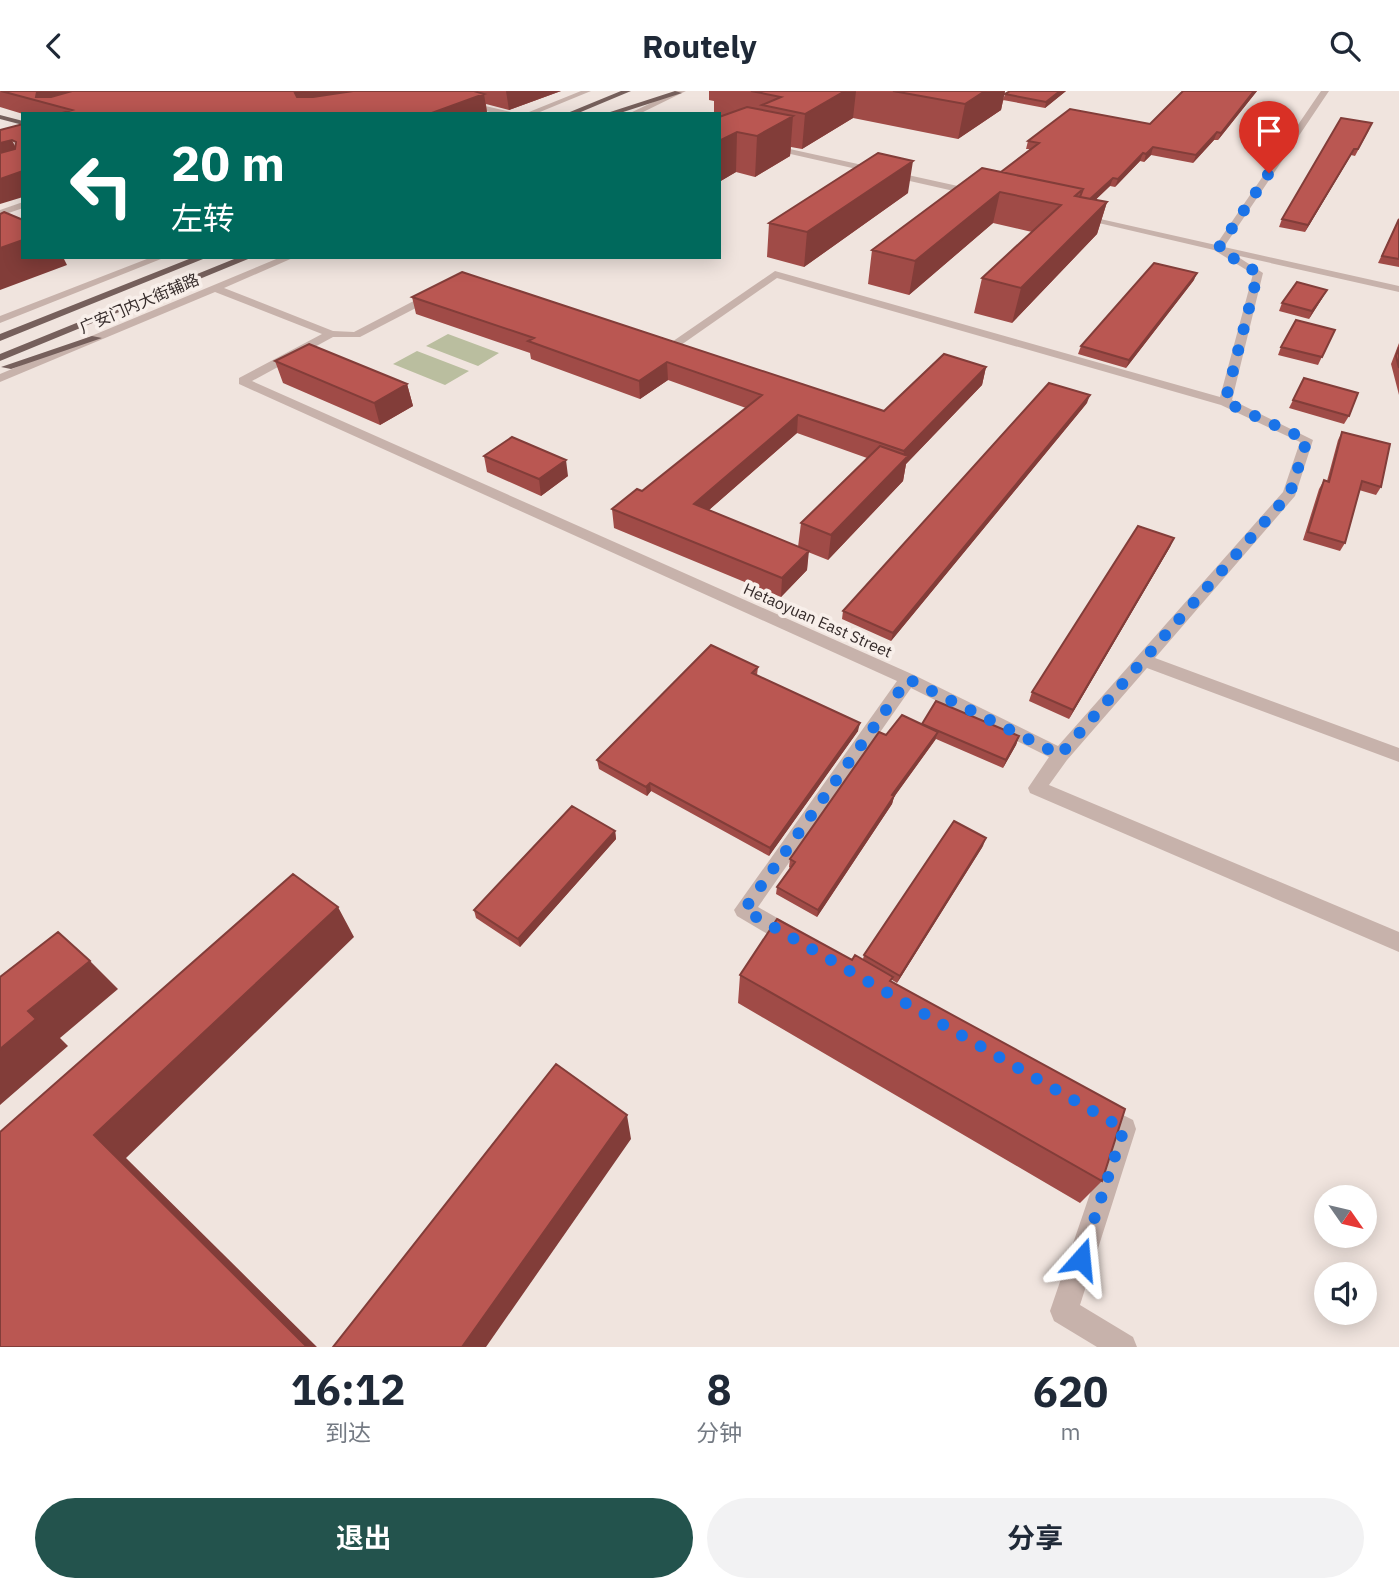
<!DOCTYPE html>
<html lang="zh">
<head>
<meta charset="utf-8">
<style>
	body { margin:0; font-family:"IBM Plex Sans","Noto Sans SC",sans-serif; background:#f2f2f3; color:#1f2937; height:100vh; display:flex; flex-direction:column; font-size:26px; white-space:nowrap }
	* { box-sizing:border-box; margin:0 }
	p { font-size:23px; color:#747a83 }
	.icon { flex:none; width:38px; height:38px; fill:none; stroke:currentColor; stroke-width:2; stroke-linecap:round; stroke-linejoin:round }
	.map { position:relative; height:1256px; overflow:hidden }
	.drawer { display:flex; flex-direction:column; background:#fff; flex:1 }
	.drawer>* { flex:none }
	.guide { position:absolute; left:21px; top:21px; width:700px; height:147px; border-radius:0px; box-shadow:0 4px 18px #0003; background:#00695c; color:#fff; overflow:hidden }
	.needle { width:46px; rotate:124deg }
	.tools { position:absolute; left:1314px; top:1094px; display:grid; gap:14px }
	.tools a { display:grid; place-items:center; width:63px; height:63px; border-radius:50%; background:#fff; box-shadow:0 4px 18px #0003; font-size:35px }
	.pin { position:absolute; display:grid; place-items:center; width:60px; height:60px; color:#fff; margin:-72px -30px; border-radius:50% 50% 50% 0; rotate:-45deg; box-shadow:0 0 7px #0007 }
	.pin .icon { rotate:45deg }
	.me { position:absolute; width:77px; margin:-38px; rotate:18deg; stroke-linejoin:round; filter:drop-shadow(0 0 5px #0008) }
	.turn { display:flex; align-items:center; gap:24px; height:147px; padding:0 35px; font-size:32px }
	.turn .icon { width:91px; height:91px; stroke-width:2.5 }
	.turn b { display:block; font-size:49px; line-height:60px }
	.eta { display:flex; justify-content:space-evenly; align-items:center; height:119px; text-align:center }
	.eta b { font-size:42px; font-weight:700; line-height:49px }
	.action { display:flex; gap:14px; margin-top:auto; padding:14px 35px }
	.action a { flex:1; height:80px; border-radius:42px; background:#23534d; color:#fff; font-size:28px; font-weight:700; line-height:80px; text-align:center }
	.action a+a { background:#f2f2f3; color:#1f2937 }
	header { display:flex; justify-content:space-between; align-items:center; height:91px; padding:0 35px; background:#fff; font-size:32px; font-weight:700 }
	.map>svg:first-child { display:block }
	.green { fill:#babe9f }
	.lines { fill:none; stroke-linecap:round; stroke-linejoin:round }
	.minor { fill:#c7b2ab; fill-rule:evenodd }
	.major { fill:#76605c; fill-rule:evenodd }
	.wall { fill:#a04b47; fill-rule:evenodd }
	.shaded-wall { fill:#823d39 }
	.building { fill:#ba5752; stroke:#823d39; stroke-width:2 }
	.route { stroke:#1a73e8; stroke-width:12; stroke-dasharray:0 21.6 }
	.labels { text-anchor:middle; stroke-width:7; stroke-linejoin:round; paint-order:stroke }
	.far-street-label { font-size:16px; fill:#352b2a; stroke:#f8efea }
</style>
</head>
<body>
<header><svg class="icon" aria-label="back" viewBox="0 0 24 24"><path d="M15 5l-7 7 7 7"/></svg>Routely<svg class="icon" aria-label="search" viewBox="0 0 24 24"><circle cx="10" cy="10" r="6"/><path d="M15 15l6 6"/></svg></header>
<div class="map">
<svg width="1399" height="1256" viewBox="0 0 1399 1256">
	<rect width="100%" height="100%" fill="#f0e4de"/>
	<path class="green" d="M448 243 499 262 478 275 426 255Z
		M417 260 469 280 445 294 393 273Z"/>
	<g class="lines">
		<path class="minor" d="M581 0H591L535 23H524Z
			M676 0H686L639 23H628Z
			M1321 0H1329L1224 156 1399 195V201L1235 164 1263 182 1232 309 1313 349 1295 405 1155 567 1399 657V671L1147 577 1067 669 1049 694 1399 841V861L1030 702 1028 697 1049 666 911 597 758 816 800 840 804 847 800 854 793 856 786 854 737 825 734 819 897 590 239 293V287L322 243 215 201 0 291V283L281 166H295L224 197 333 240 354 241 431 201H439V205L360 246H333L252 290 914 584 1058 655 1283 401 1300 351 1221 314 777 187 671 261H663L650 255 656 252 666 255 775 180 1220 306 1253 183 1214 159 1073 126 1078 123 1216 154Z
			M464 10 511 21 512 23H498L461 14Z
			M767 53 976 99 980 102 976 105 764 57Z
			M23 111V117L0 125V119Z
			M152 166H166L0 232V225Z
			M1099 1012 1133 1029 1136 1038 1080 1214 1133 1246 1137 1256H1097L1054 1230 1050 1220 1110 1044 1090 1033 1087 1024 1090 1015Z"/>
		<path class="major" d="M621 0H631L576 23H565Z
			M675 0 682 2 617 23H604Z
			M0 24 23 30V34L0 28Z
			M194 166H208L0 250V243Z
			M239 166H253L0 270V263Z
			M92 245 102 247 11 278 1 276Z"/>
	</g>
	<path class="wall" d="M0 0H561L509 19 486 13 487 22 485 23H23L0 16Z
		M709 0H1005L1001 19 958 48 853 27 802 58 791 56 790 65 755 86 736 81 719 91V23H714V10L709 9Z
		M1066 0 1045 17 1003 9 1005 3Z
		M1183 0H1257L1218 49H1214L1193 72 1151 64 1144 71 1140 70 1115 96 1110 95 1095 109 1107 111 1097 143 1012 232 974 222 982 187 1032 141 993 132 909 204 868 193 872 159 1001 81 1030 58H1026L1028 50 1150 33Z
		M1369 39 1355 65 1351 64 1305 141 1279 136 1282 128Z
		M908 102 804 176 767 166 769 132Z
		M1399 128V176L1378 172Z
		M1194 189 1126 277 1078 263 1081 255Z
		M412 206 884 320 986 276 982 294 906 373 903 390 828 469 808 461 807 479 781 506 614 437 612 418 642 400 746 317 668 289 640 308 531 268 530 262 416 223ZM797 342 867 367 801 432 798 456 709 419Z
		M1323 206 1309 228 1279 220 1282 212Z
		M1335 239 1318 274 1278 264 1281 256Z
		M1399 252V304L1391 273Z
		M275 270 407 293 413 315 380 334 283 292Z
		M1304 287 1349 325 1344 333 1289 317Z
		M1087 312 891 550 842 528 843 520Z
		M1342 341 1381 396 1376 404 1359 399 1345 452 1340 460 1303 449 1319 398 1324 389 1327 390 1338 349Z
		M484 365 568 385 541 405 487 381Z
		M1174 447 1170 456 1069 628 1029 610 1032 601Z
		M758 576 757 584 858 640 769 765 651 700 647 705 599 678 597 669Z
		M922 633 1019 645 1016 654 1003 677 936 648 894 706 892 713 817 826 776 803 777 796 790 777 789 776 790 768 886 644Z
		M615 740 616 748 520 856 476 827 474 819Z
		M983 755 897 892 892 889 891 890 1102 1090 1080 1112 738 912 740 884 852 869 863 868 864 864Z"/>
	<path class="shaded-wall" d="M41 0H113L37 10 36 6 37 1Z
		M308 0H421L300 21 295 2Z
		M506 0H561L509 19Z
		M845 0H856L853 27 802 58 805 23Z
		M985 0H1005L1001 19 958 48 965 13Z
		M1060 0H1066L1045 17 1046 11Z
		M1254 0H1257L1218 49 1221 42Z
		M484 3 487 22 485 23H429Z
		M793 25 790 65 755 86 757 45Z
		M737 41 736 81 719 91V50Z
		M1217 41 1214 49 1193 72 1196 64Z
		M12 49 22 69 0 75V52Z
		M1153 56 1151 64 1144 71 1146 63Z
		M1354 58 1351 64 1305 141 1308 134Z
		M1143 62 1140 70 1115 96 1118 88Z
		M913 70 908 102 804 176 807 141Z
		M23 80V106L0 113V88Z
		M1113 87 1110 95 1083 121 1085 113Z
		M1000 101 993 132 909 204 915 170Z
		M1107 111 1097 143 1012 232 1021 197Z
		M23 149V166H63L67 174 0 199V157Z
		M1197 182 1194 189 1126 277 1129 269Z
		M1327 199 1323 206 1309 228 1312 220Z
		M667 271 668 289 640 308 639 290Z
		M986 276 982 294 906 373 903 390 828 469 831 444 902 371 904 360Z
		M407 293 413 315 380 334 374 312Z
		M1090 304 1087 312 891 550 893 542Z
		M798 324 797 342 694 432V413Z
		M566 369 568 385 541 405 539 388Z
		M1174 447 1170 456 1069 628 1073 619Z
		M809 460 807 479 781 506 782 487Z
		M860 632 858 640 769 765 770 757Z
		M938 641 935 649 894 706 892 713 817 826 818 819 892 704Z
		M1019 645 1016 654 1003 677 1006 669Z
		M650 692 651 700 647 705 646 696Z
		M615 740 616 748 520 856 518 848Z
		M986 747 983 755 897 892 900 885Z
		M338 816 354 846 126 1067 317 1256H307L94 1044Z
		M90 870 118 898 60 947 68 955 0 1014V958L28 920Z
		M627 1024 631 1048 486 1256H462Z"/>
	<path class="building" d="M1 0H41L37 1 36 6H51L72 0H308L295 2 297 6H313L353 0H474L484 3 429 23H59L72 19Z
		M751 0H845L805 23 762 14 781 6Z
		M893 0H985L965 13Z
		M1010 0H1060L1046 11 1005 3Z
		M1183 0H1254L1221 42 1217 41 1196 64 1153 56 1146 63 1143 62 1118 88 1113 87 1090 108 1080 106 1083 98 1001 81 1039 52 1028 50 1070 18 1150 33Z
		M747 16 793 25 757 45 737 41 719 50V26Z
		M1341 27 1372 32 1358 58H1354L1308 134 1282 128Z
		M23 33V80L0 88V62L15 58 16 51 12 49 0 52V39Z
		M878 62 913 70 807 141 769 132Z
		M982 77 1083 98 1075 105 1107 111 1021 197 982 187 1061 114 1000 101 915 170 872 159Z
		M4 121 23 129V149L0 157V123Z
		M1399 128V168L1382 165Z
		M1154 172 1197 182 1129 269 1081 255Z
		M462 181 884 320 944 263 986 276 904 360 798 324 694 413 809 460 782 487 612 418 637 398 642 400 762 304 667 271 639 290 528 250 534 247 412 206Z
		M1297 191 1327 199 1312 220 1282 212Z
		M1296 229 1335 239 1322 266 1281 256Z
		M309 253 407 293 374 312 275 270Z
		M1399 256V277L1396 265Z
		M1304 287 1358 302 1349 325 1293 309Z
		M1049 292 1090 304 893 542 843 520Z
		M1342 341 1390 353 1381 396 1362 390 1345 452 1308 441 1324 389 1329 391Z
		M512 346 566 369 539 388 484 365Z
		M880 355 908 365 831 444 801 432Z
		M1138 435 1174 447 1073 619 1032 601Z
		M711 554 758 576 752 582 860 632 770 757 650 692 646 696 597 669Z
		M936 610 1019 645 1006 669 922 633Z
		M902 624 938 641 892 704 894 705 818 819 777 796 795 771 790 768 879 641 886 644Z
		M572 715 615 740 518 848 474 819Z
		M954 730 986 747 900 885 864 864Z
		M293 783 338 816 94 1044 307 1256H0V1041Z
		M777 828 852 869 855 864 893 886 890 890 1125 1018 1102 1090 740 884Z
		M58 841 90 870 28 920 36 928 0 958V886Z
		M556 973 627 1024 462 1256H333Z"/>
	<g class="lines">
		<path class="route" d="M1081 1168 1124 1038 744 819 908 588 1060 664 1290 402 1307 349 1225 311 1258 182 1218 158 1269 82"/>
	</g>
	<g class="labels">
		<g class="far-street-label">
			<text transform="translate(139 212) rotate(-23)" y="6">广安门内大街辅路</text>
			<text transform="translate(818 529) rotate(24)" y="6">Hetaoyuan East Street</text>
		</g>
	</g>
</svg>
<div class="tools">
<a><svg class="needle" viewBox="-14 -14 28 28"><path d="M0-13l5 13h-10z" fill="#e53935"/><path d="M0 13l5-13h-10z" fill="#747a83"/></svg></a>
<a><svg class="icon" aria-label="sound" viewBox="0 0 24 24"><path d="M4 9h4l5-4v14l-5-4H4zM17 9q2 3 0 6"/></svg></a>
</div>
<div class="pin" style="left:1269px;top:82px;background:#d93025"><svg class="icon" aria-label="arrive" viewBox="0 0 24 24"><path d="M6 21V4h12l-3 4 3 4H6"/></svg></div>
<svg class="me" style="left:1081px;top:1168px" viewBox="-20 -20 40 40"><path d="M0-17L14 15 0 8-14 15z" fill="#1a73e8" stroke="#fff" stroke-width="4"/></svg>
<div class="guide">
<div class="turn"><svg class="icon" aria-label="left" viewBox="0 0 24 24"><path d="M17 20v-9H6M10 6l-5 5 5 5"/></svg><div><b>20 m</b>左转</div></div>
</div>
</div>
<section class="drawer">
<div class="eta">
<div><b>16:12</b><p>到达</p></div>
<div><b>8</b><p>分钟</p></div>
<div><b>620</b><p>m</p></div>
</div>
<div class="action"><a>退出</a><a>分享</a></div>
</section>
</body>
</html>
